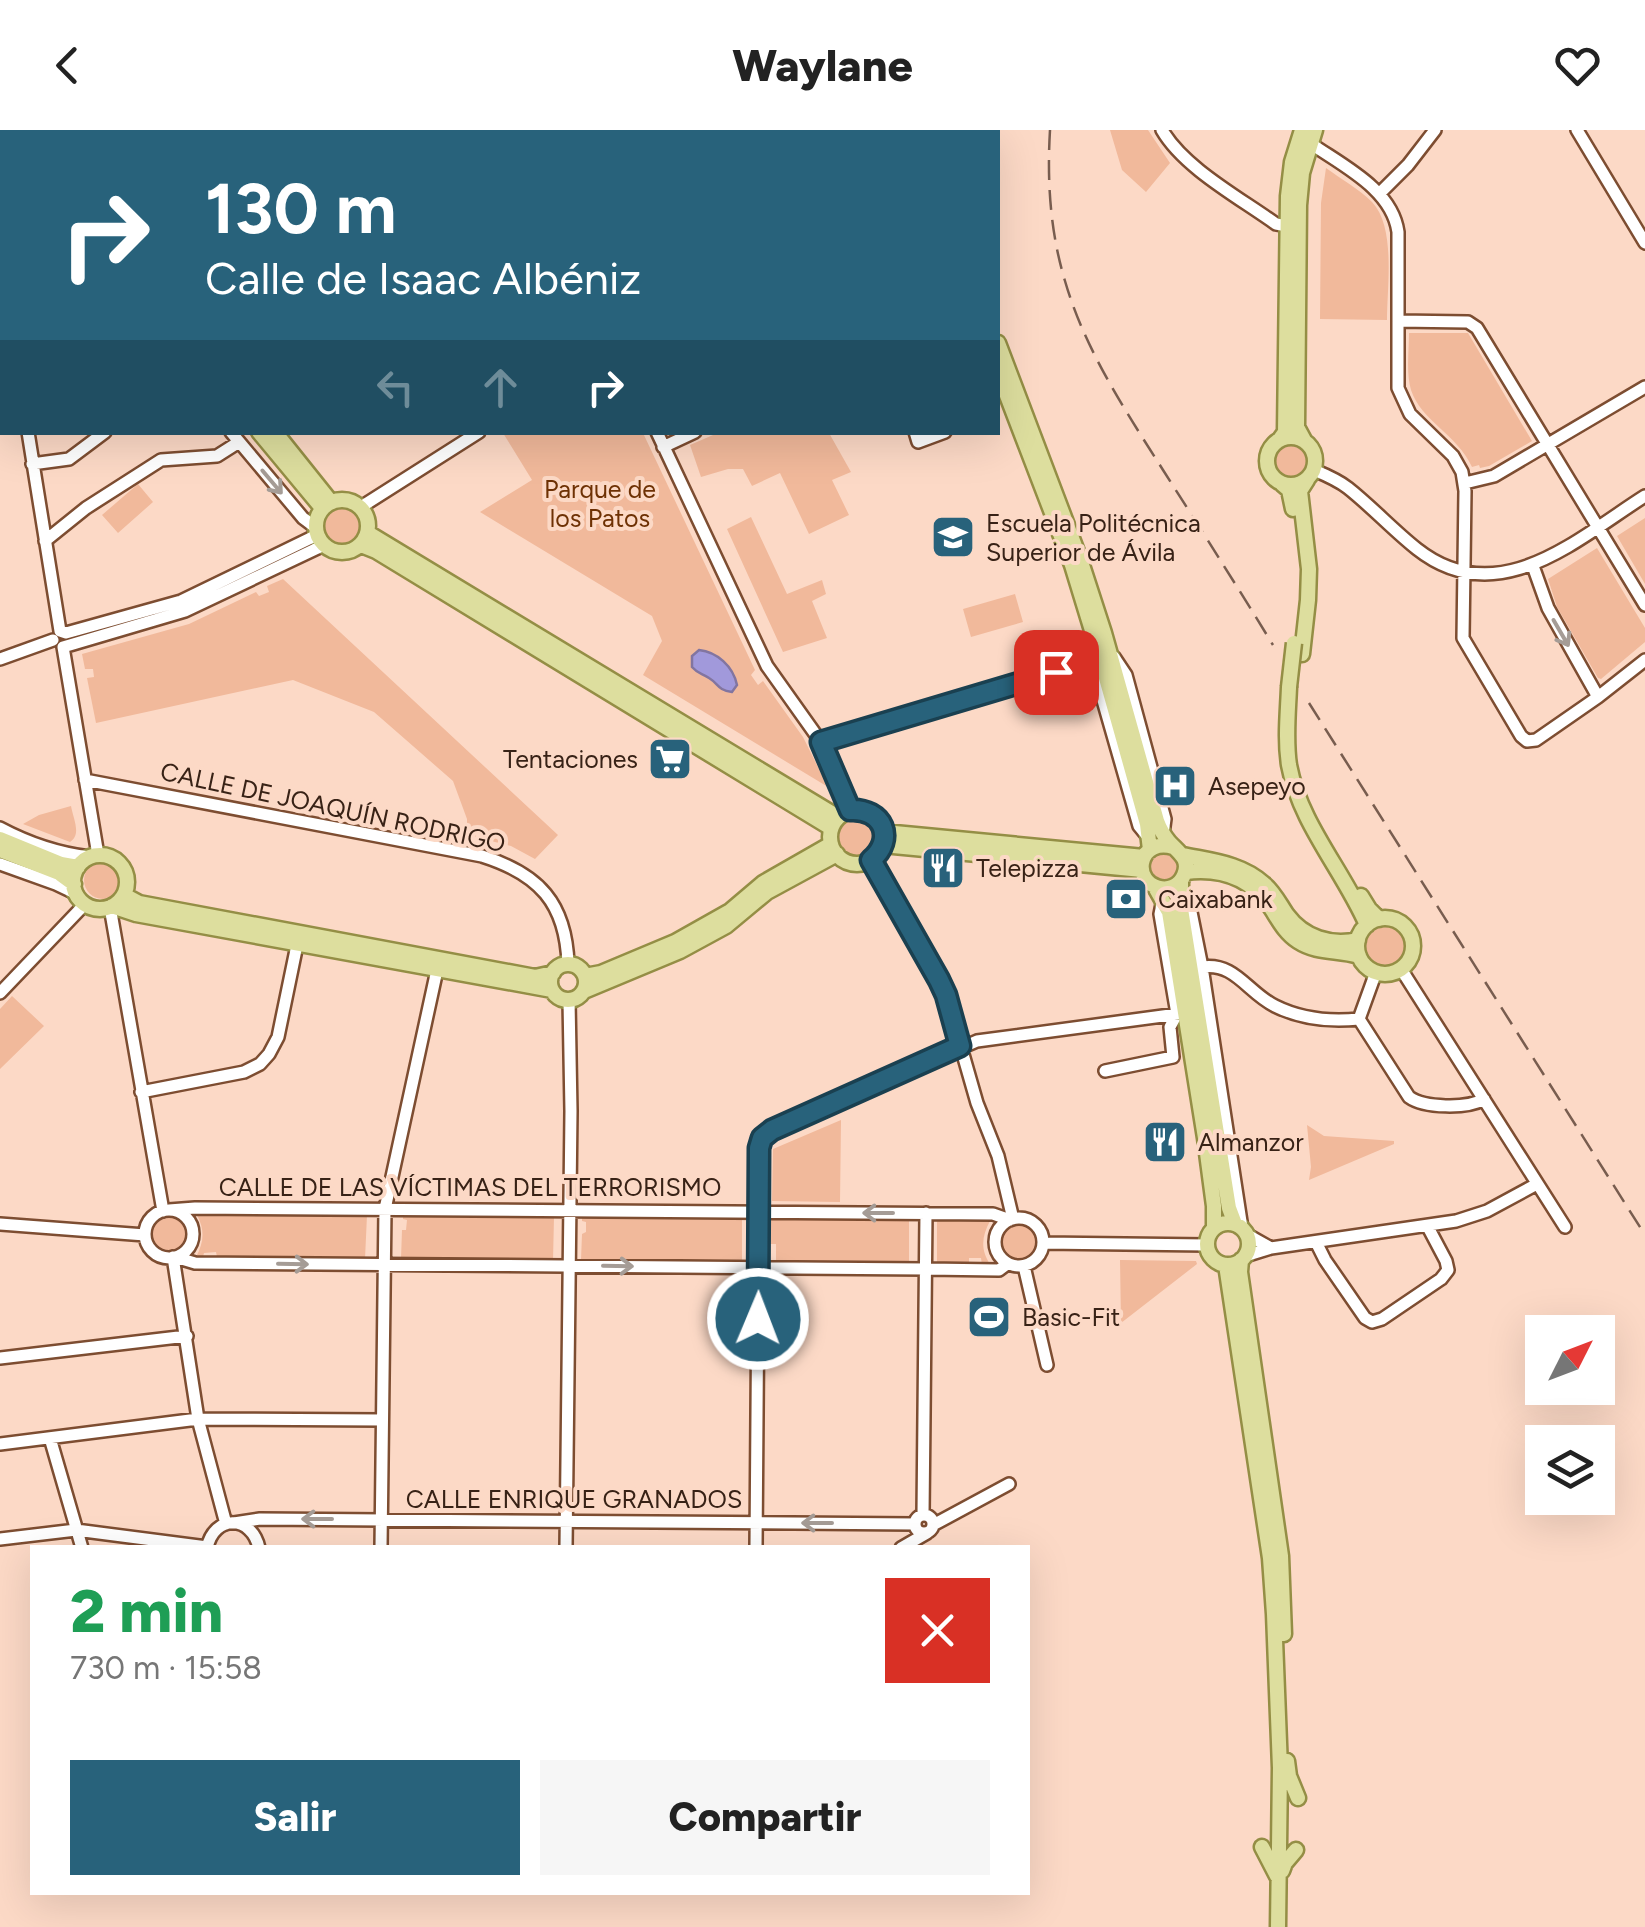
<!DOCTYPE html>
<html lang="es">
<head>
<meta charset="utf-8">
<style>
	body { margin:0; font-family:Figtree,sans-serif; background:#f6f6f6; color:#222; height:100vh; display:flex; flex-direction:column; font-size:38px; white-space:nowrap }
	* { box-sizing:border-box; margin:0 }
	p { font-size:32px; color:#767676 }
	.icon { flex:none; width:55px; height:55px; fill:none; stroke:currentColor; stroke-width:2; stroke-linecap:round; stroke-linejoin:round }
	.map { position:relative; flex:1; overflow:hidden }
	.side { position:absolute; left:30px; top:1415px; width:1000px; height:350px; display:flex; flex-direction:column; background:#fff; border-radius:0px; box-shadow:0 10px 40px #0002 }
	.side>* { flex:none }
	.top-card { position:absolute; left:0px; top:0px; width:1000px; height:305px; box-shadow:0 10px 40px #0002; background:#28627b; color:#fff; overflow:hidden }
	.needle { width:65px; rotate:48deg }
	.tools { position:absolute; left:1525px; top:1185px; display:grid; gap:20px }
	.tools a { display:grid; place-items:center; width:90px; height:90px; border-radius:0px; background:#fff; box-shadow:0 10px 40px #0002; font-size:50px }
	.pin { position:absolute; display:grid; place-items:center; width:85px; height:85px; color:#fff; margin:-42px; border-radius:20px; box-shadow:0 5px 15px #0006 }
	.me { position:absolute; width:110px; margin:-55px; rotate:1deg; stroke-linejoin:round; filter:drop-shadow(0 0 8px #0008) }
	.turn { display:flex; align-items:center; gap:35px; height:210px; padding:0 40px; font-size:45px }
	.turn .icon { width:130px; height:130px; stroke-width:2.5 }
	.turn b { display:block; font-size:70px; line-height:85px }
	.lanes { display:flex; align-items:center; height:95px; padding:0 40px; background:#0003; justify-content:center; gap:50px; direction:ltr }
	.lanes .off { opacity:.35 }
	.round { display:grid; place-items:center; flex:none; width:105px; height:105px; border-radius:0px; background:#f6f6f6 }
	.head { display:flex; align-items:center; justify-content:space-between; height:170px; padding:0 40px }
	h1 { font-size:60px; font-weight:800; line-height:75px; color:#1e9e55 }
	.action { display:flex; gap:20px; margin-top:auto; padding:20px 40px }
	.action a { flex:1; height:115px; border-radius:0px; background:#28627b; color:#fff; font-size:40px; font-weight:800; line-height:115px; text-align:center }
	.action a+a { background:#f6f6f6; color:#222 }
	header { display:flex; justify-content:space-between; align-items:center; height:130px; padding:0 40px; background:#fff; font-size:45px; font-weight:800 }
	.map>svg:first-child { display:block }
	.green { fill:#f1b99b }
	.water { fill:#a199db; stroke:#8275a0; stroke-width:2.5 }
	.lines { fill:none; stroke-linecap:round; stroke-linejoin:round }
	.minor-casing { stroke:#7d4d31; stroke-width:16 }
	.major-casing { stroke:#948e45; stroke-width:19 }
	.minor { stroke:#fff; stroke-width:11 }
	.major { stroke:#ddde9e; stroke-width:14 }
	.rail { stroke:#785d4f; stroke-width:2.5; stroke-dasharray:20 10; stroke-linecap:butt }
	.major-bridge-casing { stroke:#948e45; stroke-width:19; stroke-linecap:butt }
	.major-bridge { stroke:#ddde9e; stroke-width:14 }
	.oneway { stroke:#a59c96 }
	.route-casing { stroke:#1a4050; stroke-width:25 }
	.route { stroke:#28627b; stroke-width:18 }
	.labels { text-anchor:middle; stroke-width:8; stroke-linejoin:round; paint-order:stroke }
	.park-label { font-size:25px; fill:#6e3104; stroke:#fcd9c6 }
	.poi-label { font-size:25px; fill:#382216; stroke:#fcd9c6; text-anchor:start }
	.street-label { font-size:25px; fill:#382216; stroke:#fcd9c6 }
</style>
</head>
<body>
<header><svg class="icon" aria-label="back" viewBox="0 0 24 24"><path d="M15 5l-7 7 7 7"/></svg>Waylane<svg class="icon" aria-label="heart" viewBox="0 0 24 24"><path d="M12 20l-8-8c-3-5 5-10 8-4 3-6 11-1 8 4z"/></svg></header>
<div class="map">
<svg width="1645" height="1797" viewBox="0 0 1645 1797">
	<rect width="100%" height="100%" fill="#fcd9c6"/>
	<path class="green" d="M1110 0H1148L1170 33 1146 62 1122 40Z
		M1326 38C1341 49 1359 59 1372 72 1396 97 1387 156 1387 190L1320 189 1321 73Z
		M1409 203H1468L1532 311 1489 336 1480 338 1479 335 1472 337C1457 304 1421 291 1411 260 1406 243 1409 221 1409 203Z
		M720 302 829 303 851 342 832 350 849 385 809 404 780 343 752 356 743 339H728L701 347 690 315Z
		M503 303H643L755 540 751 545 758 555 763 551 803 607 828 657 643 545 662 511 652 486 480 382 532 350Z
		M1274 331a17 17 0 1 1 34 0a17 17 0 1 1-34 0Z
		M138 354 153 372 118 403 102 385Z
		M323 396a20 20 0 1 1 40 0a20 20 0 1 1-40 0Z
		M751 387 787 464 822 450 826 464 812 471 827 508 783 522 727 399Z
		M1645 388V454L1617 406Z
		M1597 418 1645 498V512L1601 549 1598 548 1557 477 1548 449Z
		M283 449 558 705 535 729 511 716 467 705V689L453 651 374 582 293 550 96 593 87 548 94 547 93 539H85L82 524 189 494 256 462 259 466 269 462 267 456Z
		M1015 464 1023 492 971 507 963 479Z
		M71 676C73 688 82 705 70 712L23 694 39 685Z
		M837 707a20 20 0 1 1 40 0a20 20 0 1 1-40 0Z
		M1148 737a16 16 0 1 1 32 0a16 16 0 1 1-32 0Z
		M84 750a19 19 0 1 1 38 0a19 19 0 1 1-38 0Z
		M1365 815a21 21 0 1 1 42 0a21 21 0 1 1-42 0Z
		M12 866 44 896 0 939V879Z
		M841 990 840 1072 772 1071 773 1019Z
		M1307 995 1324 1006 1394 1011V1014L1309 1050 1311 1037Z
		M150 1104a19 19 0 1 1 38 0a19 19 0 1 1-38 0Z
		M197 1085H367L365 1129 217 1127 216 1122 204 1123 203 1127H196C204 1112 205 1100 197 1085Z
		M403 1085 554 1087 553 1131 401 1129 402 1100H406L407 1090 403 1089Z
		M582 1087 742 1089V1132L581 1130 582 1104 586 1102V1092L582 1091Z
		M774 1089 909 1090V1134L770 1132 776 1130V1114H770V1091Z
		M940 1090 990 1091C982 1106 980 1119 990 1134L982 1135 981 1128H969V1134L937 1133V1091Z
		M1000 1112a20 20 0 1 1 40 0a20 20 0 1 1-40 0Z
		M1120 1130 1196 1131 1197 1134 1121 1193Z"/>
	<path class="water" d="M699 520C717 522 733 536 737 555L732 562C717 560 719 554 709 548 702 543 698 544 692 537V526Z"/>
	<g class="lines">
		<defs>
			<path id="minor" d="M1 0 2 54
				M19 0 22 2
				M525 0 526 2
				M710 0 711 2
				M848 0V2
				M1162 0C1184 38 1240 68 1276 94L1287 96
				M1577 0 1645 113
				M1310 13C1343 36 1392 59 1398 102V258L1410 284 1453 326 1462 342 1465 361 1463 508 1521 606 1527 611 1536 610 1598 567 1645 530
				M1379 64 1408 35 1435 0
				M1398 191 1468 192 1477 198 1645 475
				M0 242 2 240
				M28 302 60 501
				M231 302 303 388 315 397
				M657 302 767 536 821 612 850 680
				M915 302 918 312 945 302
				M663 317 695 302
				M32 334 69 329 105 302
				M1314 340C1326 345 1338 350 1348 358 1372 377 1393 400 1417 419 1498 483 1577 409 1645 366
				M1465 353 1494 346 1645 257
				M361 377 479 302
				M45 411 86 378 161 330 217 326 239 312
				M1533 436 1548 478 1598 567
				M60 501 66 503 181 471 317 405
				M63 517 185 481 324 415
				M63 517 98 725
				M1114 527 1126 545 1165 689 1163 704
				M0 529 53 510
				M1092 532 1139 696 1148 707
				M821 612 1101 530
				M85 650 482 726C539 744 566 773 568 834
				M0 698C30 714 57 723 90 727
				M871 730 946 865 977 973 998 1026 1013 1089
				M0 734 56 754 77 764
				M1181 760 1190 777 1202 837 1242 1098
				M110 777 163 1081
				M1202 837C1235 832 1247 862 1275 876 1301 889 1330 892 1359 889
				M1401 839 1565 1097
				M1376 842 1359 889 1409 967C1424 978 1467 979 1484 969
				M0 863 85 774
				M1105 941 1173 927 1170 897 1177 884 1160 784 1163 769
				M141 962 244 942 260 934 269 924 278 907 297 815
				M169 1080 195 1078 993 1084 1010 1090
				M145 1104a24 24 0 1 1 48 0a24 24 0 1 1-48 0Z
				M995 1112a24 24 0 1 1 48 0a24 24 0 1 1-48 0Z
				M0 1094 145 1105
				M1246 1104 1271 1118
				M1316 1112 1325 1130 1365 1188 1372 1192 1382 1189 1441 1149 1448 1140 1446 1131 1428 1097
				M1043 1113 1207 1115
				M1245 1126 1271 1118 1456 1091 1487 1081 1537 1054
				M173 1127 198 1289 226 1394
				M175 1127 195 1133 926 1139 999 1140 1007 1134
				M1024 1136 1047 1235
				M0 1228 187 1206
				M50 1308 82 1418
				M0 1314 198 1289 382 1290
				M923 1385 926 1083
				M915 1394a9 9 0 1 1 18 0a9 9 0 1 1-18 0Z
				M234 1393 260 1389 915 1394
				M933 1395 1009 1354
				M0 1409 76 1400 207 1417
				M207 1418C214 1384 252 1385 259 1418
				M381 1418 385 1079 437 840
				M566 1418 571 981 569 870
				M756 1418 759 1018 762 1008 772 1000 977 911 1185 883
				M901 1418 927 1403"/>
			<path id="major" d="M53 0 55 2
				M66 0 68 2
				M908 0 909 2
				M918 0 919 2
				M998 213 1081 432 1104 503 1157 691C1160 699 1164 706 1169 712 1178 722 1191 729 1184 745 1174 769 1138 758 1142 733 1145 717 1160 713 1173 717
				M998 242 1072 435 1101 530 1147 694 1150 720
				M259 302 322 378
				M275 302 331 372
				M1267 331a24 24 0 1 1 48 0a24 24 0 1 1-48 0Z
				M1280 309 1285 302 1288 66 1292 32 1302 0
				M1304 310 1297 297 1299 75 1302 43 1315 0
				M1282 354 1289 360 1293 379
				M316 396a26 26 0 1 1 52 0a26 26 0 1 1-52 0Z
				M368 403 838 687
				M361 415 376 421 831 698
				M1302 524 1308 470 1309 439 1300 361 1307 350
				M1289 557C1288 583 1285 609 1289 635 1300 694 1343 740 1367 795
				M830 707a27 27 0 1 1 54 0a27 27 0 1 1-54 0Z
				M884 702 1144 727
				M0 709 61 734 78 737
				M883 715 1142 740
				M0 720 59 743 74 754
				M1183 725C1211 731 1241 733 1264 754 1274 762 1280 775 1287 785 1304 808 1331 816 1358 810
				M73 752a27 27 0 1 1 54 0a27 27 0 1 1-54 0Z
				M1186 742C1219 738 1248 746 1269 775 1278 788 1284 802 1298 811 1318 824 1338 819 1359 826
				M1181 751V779L1229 1078 1235 1094
				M1155 757 1169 782 1205 1008 1214 1076V1098
				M124 765 139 773 535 847 553 843
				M1361 766 1369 779 1379 789
				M112 776 136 784 552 860
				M1357 816a28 28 0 1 1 56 0a28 28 0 1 1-56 0Z
				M550 852a18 18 0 1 1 36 0a18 18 0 1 1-36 0Z
				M585 846 601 843 675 812 730 781 763 753 831 714
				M584 861 680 821 726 796 767 762 837 724
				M1207 1114a21 21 0 1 1 42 0a21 21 0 1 1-42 0Z
				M1241 1130 1240 1142 1281 1426 1284 1504
				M1226 1135 1270 1428 1274 1484 1280 1638 1278 1797
				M1287 1631 1289 1646 1298 1668
				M1262 1717 1277 1746
				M1282 1741 1285 1733 1296 1720"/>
		</defs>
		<use href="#minor" class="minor-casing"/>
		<use href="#major" class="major-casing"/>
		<use href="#minor" class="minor"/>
		<use href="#major" class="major"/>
		<path class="rail" d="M1050 0C1047 51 1050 101 1065 151 1085 220 1125 280 1163 340 1200 398 1237 456 1273 515
			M1309 573 1645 1105"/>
		<defs>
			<path id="major-bridge" d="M1289 557 1294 513"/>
		</defs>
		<use href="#major-bridge" class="major-bridge-casing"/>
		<use href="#major-bridge" class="major-bridge"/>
	</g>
	<defs><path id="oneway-shaft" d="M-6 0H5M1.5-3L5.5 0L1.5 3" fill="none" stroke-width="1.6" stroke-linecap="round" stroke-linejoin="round" transform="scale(2.5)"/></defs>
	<g class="oneway">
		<use href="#oneway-shaft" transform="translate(272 352) rotate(50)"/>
		<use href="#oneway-shaft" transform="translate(1561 503) rotate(60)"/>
		<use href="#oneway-shaft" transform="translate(878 1083) rotate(-180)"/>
		<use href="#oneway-shaft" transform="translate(293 1134) rotate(1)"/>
		<use href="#oneway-shaft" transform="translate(618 1136) rotate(1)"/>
		<use href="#oneway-shaft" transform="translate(317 1389) rotate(-180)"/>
		<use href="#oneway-shaft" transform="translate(817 1393) rotate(-180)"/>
	</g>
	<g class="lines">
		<defs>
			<path id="route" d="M758 1189 759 1018 762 1008 772 1000 960 916 946 865 939 850 871 730C896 709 883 678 850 680L821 612 1056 542"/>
		</defs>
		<use href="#route" class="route-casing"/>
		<use href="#route" class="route"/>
	</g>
	<defs>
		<symbol id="university-square" viewBox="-11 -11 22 22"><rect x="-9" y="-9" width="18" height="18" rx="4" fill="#28627b" stroke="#fcd9c6"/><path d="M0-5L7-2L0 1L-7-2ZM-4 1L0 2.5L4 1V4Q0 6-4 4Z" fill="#fff"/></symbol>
		<symbol id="supermarket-square" viewBox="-11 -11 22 22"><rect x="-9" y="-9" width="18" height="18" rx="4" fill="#28627b" stroke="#fcd9c6"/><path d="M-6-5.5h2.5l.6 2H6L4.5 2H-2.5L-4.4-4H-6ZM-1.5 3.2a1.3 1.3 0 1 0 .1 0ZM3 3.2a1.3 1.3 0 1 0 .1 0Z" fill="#fff"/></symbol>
		<symbol id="hospital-square" viewBox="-11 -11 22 22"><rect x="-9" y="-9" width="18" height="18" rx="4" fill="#28627b" stroke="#fcd9c6"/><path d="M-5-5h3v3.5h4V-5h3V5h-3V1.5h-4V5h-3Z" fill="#fff"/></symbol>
		<symbol id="restaurant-square" viewBox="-11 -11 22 22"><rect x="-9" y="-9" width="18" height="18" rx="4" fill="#28627b" stroke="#fcd9c6"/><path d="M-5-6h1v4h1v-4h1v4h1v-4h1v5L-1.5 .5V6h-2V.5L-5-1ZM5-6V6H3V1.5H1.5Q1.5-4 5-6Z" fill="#fff"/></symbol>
		<symbol id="bank-square" viewBox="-11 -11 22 22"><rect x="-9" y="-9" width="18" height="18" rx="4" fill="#28627b" stroke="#fcd9c6"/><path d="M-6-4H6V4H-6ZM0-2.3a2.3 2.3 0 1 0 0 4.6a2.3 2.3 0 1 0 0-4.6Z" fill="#fff"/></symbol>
		<symbol id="stadium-square" viewBox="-11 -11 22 22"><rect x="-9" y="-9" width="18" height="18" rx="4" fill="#28627b" stroke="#fcd9c6"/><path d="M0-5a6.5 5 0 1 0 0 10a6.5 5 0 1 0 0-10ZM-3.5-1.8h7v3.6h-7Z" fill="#fff"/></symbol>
	</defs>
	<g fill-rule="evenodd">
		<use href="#university-square" x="928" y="382" width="50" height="50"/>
		<use href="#supermarket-square" x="645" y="604" width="50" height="50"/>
		<use href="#hospital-square" x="1150" y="631" width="50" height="50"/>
		<use href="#restaurant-square" x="918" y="713" width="50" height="50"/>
		<use href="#bank-square" x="1101" y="744" width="50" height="50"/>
		<use href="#restaurant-square" x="1140" y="987" width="50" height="50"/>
		<use href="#stadium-square" x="964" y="1162" width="50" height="50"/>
	</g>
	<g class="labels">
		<g class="park-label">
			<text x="600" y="368">Parque de<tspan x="600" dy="29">los Patos</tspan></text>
		</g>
		<g class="poi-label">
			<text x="986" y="402">Escuela Politécnica<tspan x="986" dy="29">Superior de Ávila</tspan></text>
			<text x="638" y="638" text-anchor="end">Tentaciones</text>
			<text x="1208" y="665">Asepeyo</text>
			<text x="976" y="747">Telepizza</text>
			<text x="1158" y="778">Caixabank</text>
			<text x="1198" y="1021">Almanzor</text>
			<text x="1022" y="1196">Basic-Fit</text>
		</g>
		<g class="street-label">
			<text transform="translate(333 677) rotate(12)" y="9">CALLE DE JOAQUÍN RODRIGO</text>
			<text x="470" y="1066">CALLE DE LAS VÍCTIMAS DEL TERRORISMO</text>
			<text x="574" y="1378">CALLE ENRIQUE GRANADOS</text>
		</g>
	</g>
</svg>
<div class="tools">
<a><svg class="needle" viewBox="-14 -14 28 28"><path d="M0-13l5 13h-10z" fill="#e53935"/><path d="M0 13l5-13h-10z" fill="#767676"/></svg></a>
<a><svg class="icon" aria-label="layers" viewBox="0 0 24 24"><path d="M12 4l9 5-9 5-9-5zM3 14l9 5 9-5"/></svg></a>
</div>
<div class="pin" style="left:1056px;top:542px;background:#d93025"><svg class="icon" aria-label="arrive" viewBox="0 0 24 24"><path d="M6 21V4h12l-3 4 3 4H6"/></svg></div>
<svg class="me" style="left:758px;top:1189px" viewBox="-20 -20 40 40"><circle r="17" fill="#28627b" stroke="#fff" stroke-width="3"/><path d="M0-11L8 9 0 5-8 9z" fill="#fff"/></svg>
<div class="top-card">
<div class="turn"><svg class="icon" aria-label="right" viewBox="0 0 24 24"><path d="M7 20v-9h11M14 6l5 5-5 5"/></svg><div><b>130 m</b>Calle de Isaac Albéniz</div></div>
<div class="lanes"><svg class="icon off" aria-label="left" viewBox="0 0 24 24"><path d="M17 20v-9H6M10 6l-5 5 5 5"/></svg><svg class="icon off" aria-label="ahead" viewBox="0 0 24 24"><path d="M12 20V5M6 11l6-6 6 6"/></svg><svg class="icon" aria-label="right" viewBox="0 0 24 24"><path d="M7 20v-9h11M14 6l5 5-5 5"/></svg></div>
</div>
<section class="side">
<div class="head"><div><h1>2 min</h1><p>730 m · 15:58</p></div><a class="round" style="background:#d93025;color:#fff"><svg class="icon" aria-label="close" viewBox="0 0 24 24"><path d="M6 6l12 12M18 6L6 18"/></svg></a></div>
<div class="action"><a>Salir</a><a>Compartir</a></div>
</section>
</div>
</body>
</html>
